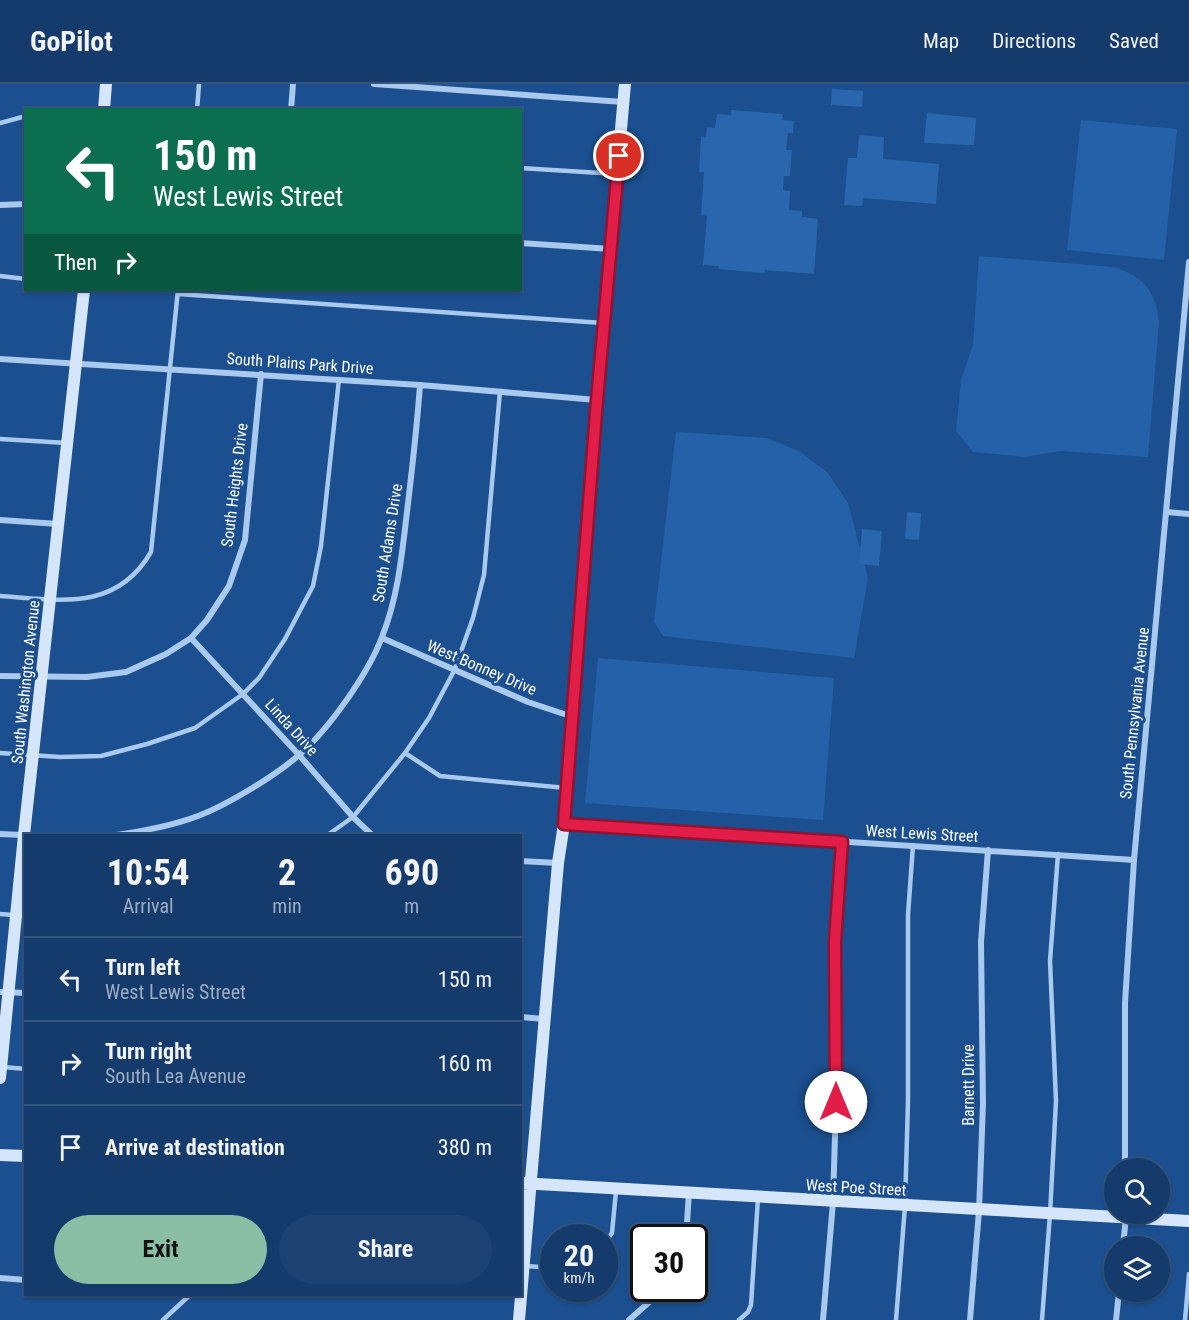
<!DOCTYPE html>
<html lang="en">
<head>
<meta charset="utf-8">
<style>
	body { margin:0; font-family:"Roboto Condensed",sans-serif; background:#1d4271; color:#f1f3f6; height:100vh; display:flex; flex-direction:column; font-size:22px; white-space:nowrap }
	* { box-sizing:border-box; margin:0 }
	p { font-size:20px; color:#9dadc1 }
	.icon { flex:none; width:33px; height:33px; fill:none; stroke:currentColor; stroke-width:2; stroke-linecap:round; stroke-linejoin:round }
	.map { position:relative; flex:1; overflow:hidden }
	.panel { position:absolute; left:24px; top:750px; width:498px; height:462px; display:flex; flex-direction:column; background:#143b6b; border-radius:0px; box-shadow:0 2px 4px #0004,0 0 0 2px #33557e }
	.panel>* { flex:none }
	.guide { position:absolute; left:24px; top:24px; width:498px; height:183px; border-radius:0px; box-shadow:0 2px 4px #0004,0 0 0 2px #33557e; background:#0b6e4f; color:#fff; overflow:hidden }
	.controls { position:absolute; left:1104px; top:1074px; display:grid; gap:12px }
	.controls a { display:grid; place-items:center; width:66px; height:66px; border-radius:50%; background:#143b6b; box-shadow:0 2px 4px #0004,0 0 0 2px #33557e; font-size:30px }
	.speed { position:absolute; left:540px; top:1140px; display:flex; gap:12px; font-size:30px; font-weight:700; text-align:center }
	.speed>* { display:grid; place-content:center; width:78px; height:78px; border-radius:50%; background:#143b6b; box-shadow:0 2px 4px #0004,0 0 0 2px #33557e; line-height:1 }
	.speed small { font-size:15px; font-weight:400 }
	.speed .limit { border:3px solid #111; border-radius:9px; background:#fff; color:#111 }
	.pin { position:absolute; display:grid; place-items:center; width:51px; height:51px; color:#fff; margin:-26px; border:3px solid #fff; border-radius:50%; box-shadow:0 2px 6px #0007 }
	.me { position:absolute; width:66px; margin:-33px; rotate:0deg; stroke-linejoin:round; filter:drop-shadow(0 0 4px #0008) }
	.turn { display:flex; align-items:center; gap:21px; height:126px; padding:0 30px; font-size:27px }
	.turn .icon { width:78px; height:78px; stroke-width:2.5 }
	.turn b { display:block; font-size:42px; line-height:51px }
	.then { display:flex; align-items:center; height:57px; padding:0 30px; background:#0003; gap:12px; font-size:22px }
	.eta { display:flex; justify-content:space-evenly; align-items:center; height:102px; text-align:center }
	.eta b { font-size:36px; font-weight:700; line-height:42px }
	.action { display:flex; gap:12px; margin-top:auto; padding:12px 30px }
	.action a { flex:1; height:69px; border-radius:36px; background:#8abfa5; color:#111; font-size:24px; font-weight:700; line-height:69px; text-align:center }
	.action a+a { background:#1d4271; color:#f1f3f6 }
	ul { padding:0; list-style:none }
	li { display:flex; align-items:center; gap:18px; height:84px; padding:0 30px; border-top:2px solid #33557e }
	li div { flex:1 }
	li b { display:block; font-size:22px }
	li em { font-style:normal }
	header { display:flex; align-items:center; gap:36px; box-sizing:border-box; height:84px; padding:0 30px; background:#143b6b; border-bottom:2px solid #33557e }
	header strong { font-size:28px }
	nav { display:flex; gap:33px; margin-inline-start:auto; font-size:21px }
	.map>svg:first-child { display:block }
	.green { fill:#2461a8 }
	.building { fill:#2a66ad }
	.lines { fill:none; stroke-linecap:round; stroke-linejoin:round }
	.lane { stroke:#a9c9ee; stroke-width:4.5 }
	.street { stroke:#a9c9ee; stroke-width:6 }
	.secondary { stroke:#d6e6fa; stroke-width:12 }
	.route-casing { stroke:#92132f; stroke-width:15 }
	.route { stroke:#e11d48; stroke-width:10 }
	.labels { text-anchor:middle; stroke-width:6; stroke-linejoin:round; paint-order:stroke }
	.street-label { font-size:16px; fill:#fff; stroke:#1b4f8f }
</style>
</head>
<body>
<header>
<strong>GoPilot</strong>
<nav><a>Map</a><a>Directions</a><a>Saved</a></nav>
</header>
<div class="map">
<svg width="1189" height="1236" viewBox="0 0 1189 1236">
	<rect width="100%" height="100%" fill="#1b4f8f"/>
	<path class="green" d="M1081 36 1177 45 1164 176 1067 166Z
		M979 172 1114 183C1144 193 1155 206 1159 238L1148 373 1060 367 1025 373 973 368 956 347 961 296 973 261Z
		M676 348 766 354 799 367 828 389 848 419 868 494 854 574 663 552 654 538Z
		M598 574 834 594 823 736 585 719Z"/>
	<path class="building" d="M832 5 863 7 862 23 831 21Z
		M731 26 783 30 782 36 794 37 793 49H788L786 66H792L790 92H784L783 106 790 107 789 126 802 127V133L818 135 814 190 765 186V189L718 185 719 182 703 181 707 132 701 131 704 88H699L701 53H706L707 43 715 44 717 30 731 31Z
		M927 29 976 34 974 61 924 59Z
		M859 51 884 53 883 75 939 80 936 120 863 114 862 122 844 121 848 74H857Z
		M907 428 921 429 919 456 905 455Z
		M862 445 882 447 879 482 859 480Z"/>
	<g class="lines">
		<path class="lane" d="M197 26 199 0
			M0 39 26 32
			M520 84 617 90
			M0 192 26 195
			M178 210 603 239
			M0 355 67 359
			M0 512C60 516 116 528 151 468L178 206
			M0 669 60 673 101 672 147 660 195 644 243 610 259 594 285 555 313 502 321 462 339 295
			M405 669 440 692 566 704
			M326 752 353 733 405 669 429 634 454 587 473 534 484 491 500 307
			M0 830 26 832
			M3 983 26 985
			M604 1160 612 1149 616 1107
			M526 1182 554 1184
			M163 1236 191 1210
			M739 1236 748 1228 751 1221 758 1114
			M896 1236 905 1122 908 1017V831L913 761
			M1042 1236 1050 1130 1056 1017 1050 877 1058 770
			M1185 1236 1189 1190"/>
		<path class="street" d="M374 0 623 18
			M291 26 293 0
			M0 121 26 120
			M520 159 611 165
			M0 275 420 301 597 316
			M1167 428 1189 430
			M0 436 58 440
			M191 554 299 671 353 733 373 752
			M382 554 528 618 573 633
			M0 592 87 593 126 588 166 570 191 554 207 536 229 502 245 456 261 290
			M564 740 1134 776
			M0 750 45 752
			M109 752C139 748 169 743 198 732 227 721 275 692 299 671 329 645 368 590 382 553 398 513 402 470 407 428 412 386 417 343 420 301
			M520 777 558 779
			M0 908 26 909
			M520 933 545 935
			M1125 1084V919L1134 776 1189 178
			M686 1154 689 1108
			M1123 1162 1126 1133
			M0 1194 26 1196
			M629 1236 665 1204
			M823 1236 833 1118 836 1018 835 857 842 758
			M970 1236 979 1127 983 1020 981 858 988 766
			M1116 1236 1119 1208"/>
		<path class="secondary" d="M104 26 106 0
			M0 994 24 751 84 206
			M0 1071 26 1072
			M520 1099 1189 1137
			M519 1236 558 779 564 740 597 316 625 0"/>
	</g>
	<g class="lines">
		<defs>
			<path id="route" d="M619 72 597 316 564 740 842 758 835 857 836 1018"/>
		</defs>
		<use href="#route" class="route-casing"/>
		<use href="#route" class="route"/>
	</g>
	<g class="labels">
		<g class="street-label">
			<text transform="translate(300 279) rotate(4)" y="6">South Plains Park Drive</text>
			<text transform="translate(234 401) rotate(-83)" y="6">South Heights Drive</text>
			<text transform="translate(387 459) rotate(-81)" y="6">South Adams Drive</text>
			<text transform="translate(482 583) rotate(23)" y="6">West Bonney Drive</text>
			<text transform="translate(25 598) rotate(-84)" y="6">South Washington Avenue</text>
			<text transform="translate(1134 629) rotate(-84)" y="6">South Pennsylvania Avenue</text>
			<text transform="translate(292 643) rotate(48)" y="6">Linda Drive</text>
			<text transform="translate(922 749) rotate(3)" y="6">West Lewis Street</text>
			<text transform="translate(968 1001) rotate(-90)" y="6">Barnett Drive</text>
			<text transform="translate(856 1103) rotate(3)" y="6">West Poe Street</text>
		</g>
	</g>
</svg>
<div class="controls">
<a><svg class="icon" aria-label="search" viewBox="0 0 24 24"><circle cx="10" cy="10" r="6"/><path d="M15 15l6 6"/></svg></a>
<a><svg class="icon" aria-label="layers" viewBox="0 0 24 24"><path d="M12 4l9 5-9 5-9-5zM3 14l9 5 9-5"/></svg></a>
</div>
<div class="speed"><div>20<small>km/h</small></div><div class="limit">30</div></div>
<div class="pin" style="left:619px;top:72px;background:#d93025"><svg class="icon" aria-label="arrive" viewBox="0 0 24 24"><path d="M6 21V4h12l-3 4 3 4H6"/></svg></div>
<svg class="me" style="left:836px;top:1018px" viewBox="-20 -20 40 40"><circle r="19" fill="#fff"/><path d="M0-13L10 11 0 6-10 11z" fill="#e11d48"/></svg>
<div class="guide">
<div class="turn"><svg class="icon" aria-label="left" viewBox="0 0 24 24"><path d="M17 20v-9H6M10 6l-5 5 5 5"/></svg><div><b>150 m</b>West Lewis Street</div></div>
<div class="then">Then<svg class="icon" aria-label="right" viewBox="0 0 24 24"><path d="M7 20v-9h11M14 6l5 5-5 5"/></svg></div>
</div>
<section class="panel">
<div class="eta">
<div><b>10:54</b><p>Arrival</p></div>
<div><b>2</b><p>min</p></div>
<div><b>690</b><p>m</p></div>
</div>
<ul>
<li><svg class="icon" aria-label="left" viewBox="0 0 24 24"><path d="M17 20v-9H6M10 6l-5 5 5 5"/></svg><div><b>Turn left</b><p>West Lewis Street</p></div><em>150 m</em></li>
<li><svg class="icon" aria-label="right" viewBox="0 0 24 24"><path d="M7 20v-9h11M14 6l5 5-5 5"/></svg><div><b>Turn right</b><p>South Lea Avenue</p></div><em>160 m</em></li>
<li><svg class="icon" aria-label="arrive" viewBox="0 0 24 24"><path d="M6 21V4h12l-3 4 3 4H6"/></svg><div><b>Arrive at destination</b></div><em>380 m</em></li>
</ul>
<div class="action"><a>Exit</a><a>Share</a></div>
</section>
</div>
</body>
</html>
